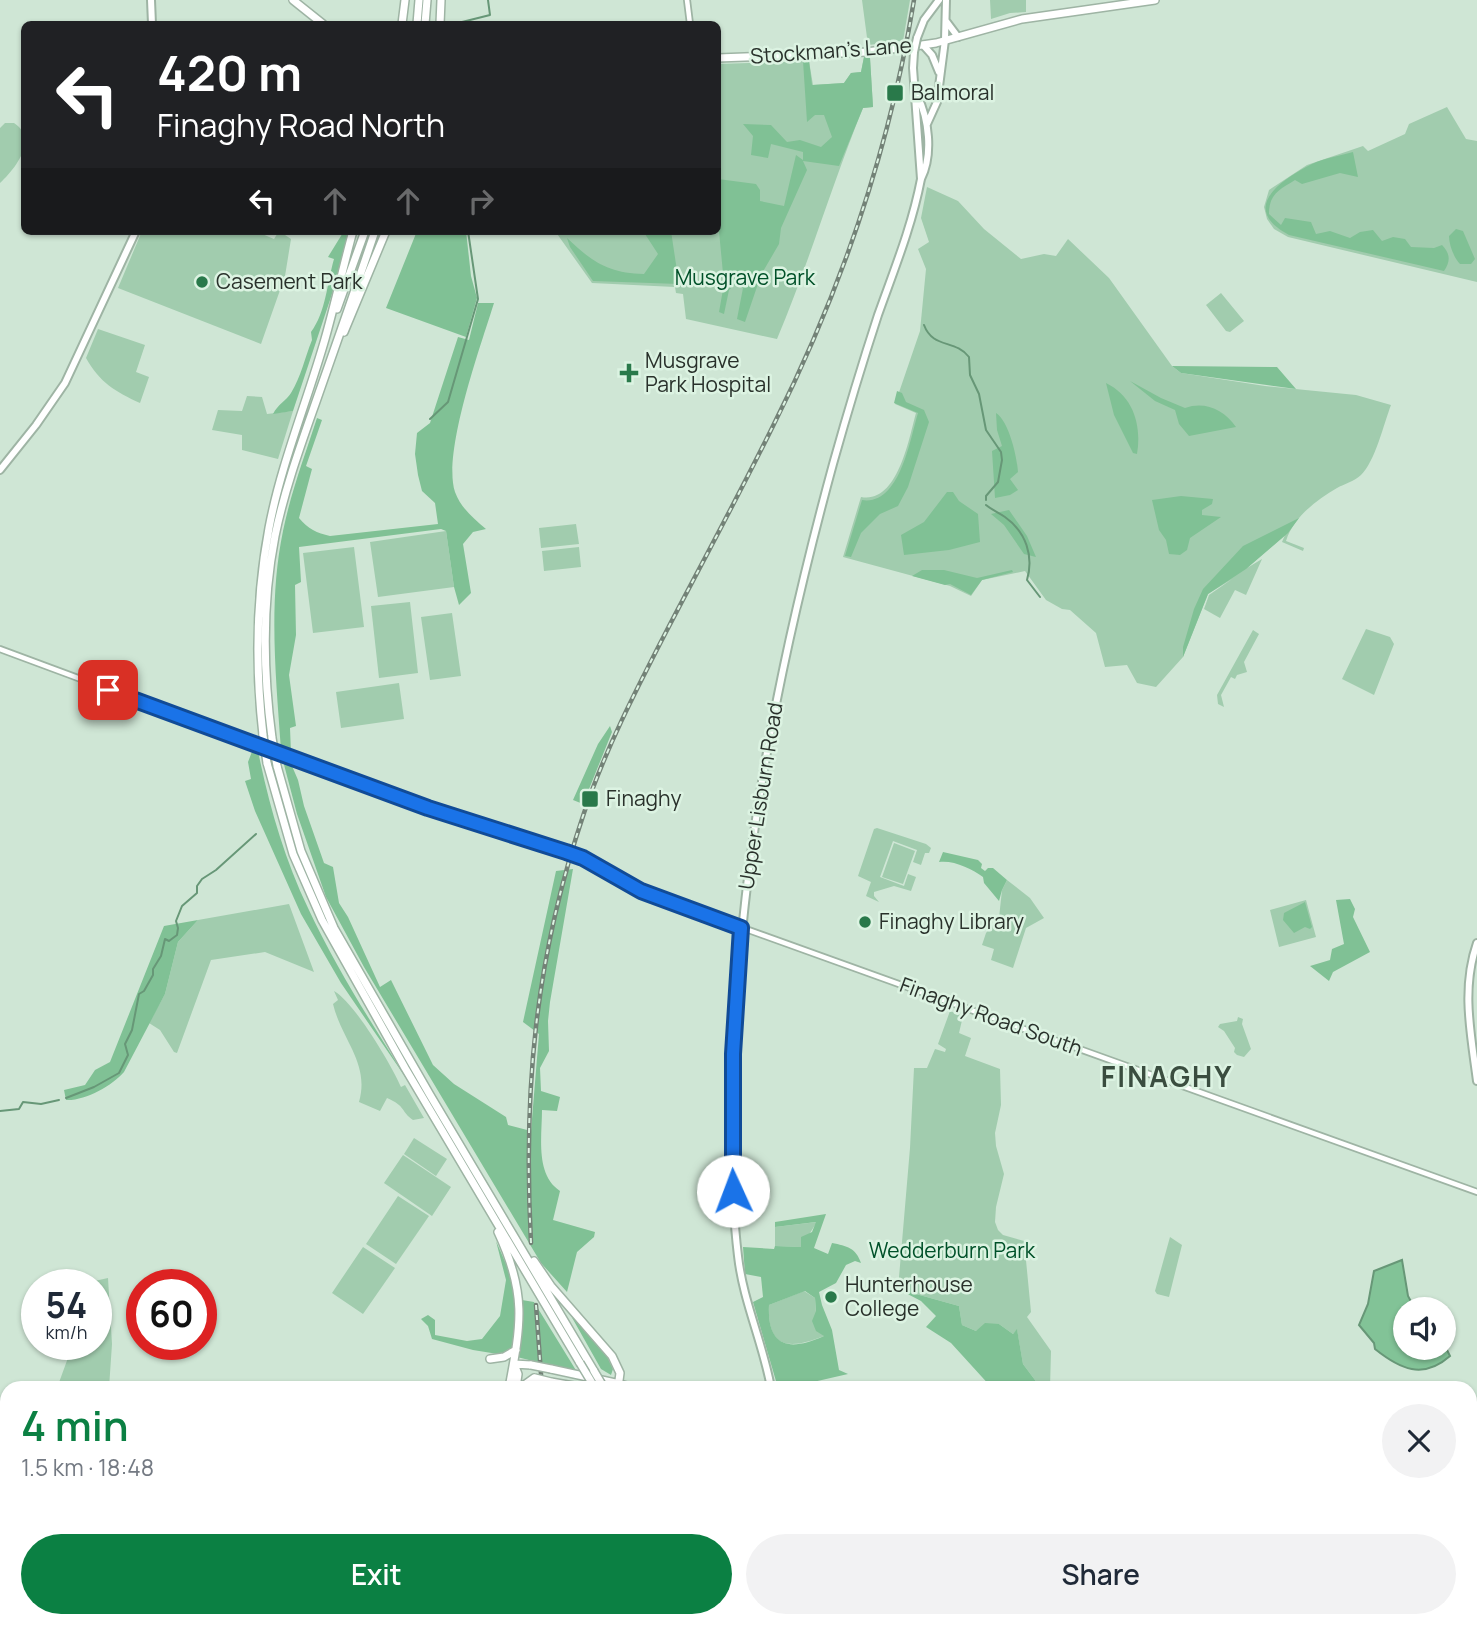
<!DOCTYPE html>
<html lang="en">
<head>
<meta charset="utf-8">
<style>
	body { margin:0; font-family:Manrope,sans-serif; background:#f2f2f3; color:#1f2937; height:100vh; display:flex; flex-direction:column; font-size:26px; white-space:nowrap }
	* { box-sizing:border-box; margin:0 }
	p { font-size:23px; color:#747a83 }
	.icon { flex:none; width:38px; height:38px; fill:none; stroke:currentColor; stroke-width:2; stroke-linecap:round; stroke-linejoin:round }
	.map { position:relative; flex:1; overflow:hidden }
	.sheet { position:absolute; left:0px; top:1381px; width:1477px; height:247px; display:flex; flex-direction:column; background:#fff; border-radius:21px 21px 0 0; box-shadow:0 2px 5px #0004 }
	.sheet>* { flex:none }
	.guide { position:absolute; left:21px; top:21px; width:700px; height:214px; border-radius:10px; box-shadow:0 2px 5px #0004; background:#202124; color:#fff; overflow:hidden }
	.tools { position:absolute; left:1393px; top:1297px; display:grid; gap:14px }
	.tools a { display:grid; place-items:center; width:63px; height:63px; border-radius:50%; background:#fff; box-shadow:0 2px 5px #0004; font-size:35px }
	.speed { position:absolute; left:21px; top:1269px; display:flex; gap:14px; font-size:35px; font-weight:700; text-align:center }
	.speed>* { display:grid; place-content:center; width:91px; height:91px; border-radius:50%; background:#fff; box-shadow:0 2px 5px #0004; line-height:1 }
	.speed small { font-size:18px; font-weight:400 }
	.speed .limit { border:10px solid #d22; background:#fff; color:#111 }
	.pin { position:absolute; display:grid; place-items:center; width:60px; height:60px; color:#fff; margin:-30px; border-radius:14px; box-shadow:0 4px 10px #0006 }
	.me { position:absolute; width:77px; margin:-38px; rotate:358deg; stroke-linejoin:round; filter:drop-shadow(0 0 5px #0008) }
	.turn { display:flex; align-items:center; gap:24px; height:147px; padding:0 21px; font-size:32px }
	.turn .icon { width:91px; height:91px; stroke-width:2.5 }
	.turn b { display:block; font-size:49px; line-height:60px }
	.lanes { display:flex; align-items:center; height:66px; padding:0 21px; background:#0003; justify-content:center; gap:35px; direction:ltr }
	.lanes .off { opacity:.35 }
	.round { display:grid; place-items:center; flex:none; width:74px; height:74px; border-radius:37px; background:#f2f2f3 }
	.summary { display:flex; align-items:center; justify-content:space-between; height:119px; padding:0 21px }
	h1 { font-size:42px; font-weight:600; line-height:52px; color:#0b8043 }
	.primary-button { display:flex; gap:14px; margin-top:auto; padding:14px 21px }
	.primary-button a { flex:1; height:80px; border-radius:42px; background:#0b8043; color:#fff; font-size:28px; font-weight:600; line-height:80px; text-align:center }
	.primary-button a+a { background:#f2f2f3; color:#1f2937 }
	.map>svg:first-child { display:block }
	.green { fill:#a1ccae }
	.forest { fill:#80c195; fill-rule:evenodd }
	.water { fill:#82c397; stroke:#679777; stroke-width:2 }
	.lines { fill:none; stroke-linecap:round; stroke-linejoin:round }
	.stream { stroke:#679777; stroke-width:2 }
	.minor-casing { stroke:#9eb4a4; stroke-width:8 }
	.major-casing { stroke:#9eb4a4; stroke-width:10 }
	.highway-casing { stroke:#9eb4a4; stroke-width:10 }
	.minor { stroke:#fff; stroke-width:4.5 }
	.major { stroke:#fff; stroke-width:6 }
	.highway { stroke:#fff; stroke-width:7 }
	.rail-casing { stroke:#738277; stroke-width:4.5 }
	.rail { stroke:#dcf3e2; stroke-width:2; stroke-dasharray:5; stroke-linecap:butt }
	.minor-bridge-casing { stroke:#9eb4a4; stroke-width:8; stroke-linecap:butt }
	.major-bridge-casing { stroke:#9eb4a4; stroke-width:10; stroke-linecap:butt }
	.highway-bridge-casing { stroke:#9eb4a4; stroke-width:10; stroke-linecap:butt }
	.minor-bridge { stroke:#fff; stroke-width:4.5 }
	.major-bridge { stroke:#fff; stroke-width:6 }
	.highway-bridge { stroke:#fff; stroke-width:7 }
	.route-casing { stroke:#114b97; stroke-width:18 }
	.route { stroke:#1a73e8; stroke-width:12 }
	.poi-dot { fill:#29794a; stroke:#dcf3e2; stroke-width:2.5 }
	.labels { text-anchor:middle; stroke-width:5; stroke-linejoin:round; paint-order:stroke }
	.street-label { font-size:21px; fill:#29312b; stroke:#dcf3e2 }
	.poi-label { font-size:21px; fill:#29312b; stroke:#dcf3e2; text-anchor:start }
	.park-label { font-size:21px; fill:#005129; stroke:#dcf3e2 }
	.district-label { font-size:28px; font-weight:bold; letter-spacing:2px; fill:#3a4d3f; stroke:#dcf3e2 }
</style>
</head>
<body>
<div class="map">
<svg width="1477" height="1627" viewBox="0 0 1477 1627">
	<rect width="100%" height="100%" fill="#cfe6d5"/>
	<path class="green" d="M862 0H910L903 41 868 45Z
		M990 0H1026V12L1010 13 991 19Z
		M864 57 870 58 873 107 863 108C832 184 809 263 777 339L686 319 683 294 676 293 675 287 592 283 555 231H718V64L809 61 813 85 844 83 851 73 861 72Z
		M1447 107 1466 139 1477 141V282L1288 237 1274 229 1267 219 1264 207 1269 190 1307 165 1363 146 1368 151 1405 134 1409 124Z
		M5 123H14C39 139 15 169 0 183V128Z
		M927 187 958 201 984 229 1021 259 1044 254 1056 256 1068 239 1109 278 1172 366 1181 373 1265 386 1356 395 1391 405C1384 423 1375 462 1361 475 1355 481 1344 484 1337 488 1316 500 1293 518 1286 541L1304 548 1303 551 1282 542 1285 535 1247 568 1262 559 1246 595 1235 590 1220 618 1204 609 1209 595 1232 579 1208 594 1183 657 1156 687 1137 683 1127 665 1105 667 1096 633 1070 610 1062 609 1046 600 1025 571 982 580 971 596 950 586 843 557 861 497C898 504 909 438 916 413L895 404 920 331 926 269 918 249 929 242 921 218Z
		M142 231H255L274 239 279 231 291 239 285 276 261 344 118 288Z
		M1221 293 1244 321 1230 332 1226 331 1206 305Z
		M98 329 145 345 136 372 149 377 140 403C116 392 99 382 86 358Z
		M247 396 262 397 267 414 293 411 278 459 242 450V435L212 430 218 410 242 411Z
		M576 524 579 544 541 548 539 528Z
		M446 531 454 587 378 597 370 542Z
		M354 547 364 627 313 633 303 553Z
		M579 547 581 567 544 571 542 551Z
		M410 602 418 673 379 678 371 606Z
		M452 613 461 676 430 680 421 617Z
		M1366 629 1390 637 1394 644 1374 695 1342 679Z
		M1253 630 1259 634 1244 662 1247 672 1237 675 1235 679 1231 677 1221 695 1224 707 1218 704 1217 695Z
		M399 683 404 719 341 728 336 692Z
		M877 828 926 844 931 848 929 853H925L921 865 913 862 917 850 893 841 880 877 904 886 908 874 916 877 911 891 894 886 874 892V896L879 902 866 896 871 882 858 876 874 829Z
		M894 843 915 851 903 884 882 877Z
		M1007 880 1030 898 1044 918 1026 928 1013 968 991 960 994 949 982 945 986 933 999 918 1002 890Z
		M1306 900 1316 937 1279 947 1270 910Z
		M289 904 314 972 265 952 211 960 177 1053 174 1052 160 1030 149 1023 165 994 178 942 198 920Z
		M334 991C354 1002 391 1064 401 1087L405 1085 424 1118 413 1120C401 1112 406 1106 387 1098L380 1111 359 1102C370 1063 342 1041 333 1004L338 1000Z
		M950 1011 963 1016 959 1033 971 1038 965 1056 1000 1069 1001 1105 995 1133 996 1146 1004 1174 996 1207 995 1222 998 1230 1003 1235 1024 1241 1026 1244 1025 1250 1031 1312 1027 1317 1051 1351 1050 1388H1035V1380L1023 1364 1017 1330 1013 1334 999 1324 976 1331 962 1325 959 1306 898 1289 910 1148 914 1068H927L935 1049 945 1052 946 1049 938 1044Z
		M1238 1017 1243 1019 1242 1024 1251 1049 1244 1057 1237 1055 1234 1052 1235 1048 1224 1031 1218 1027 1220 1024 1237 1021Z
		M414 1138 447 1159 436 1176 404 1154Z
		M403 1155 451 1187 432 1216 384 1183Z
		M398 1196 429 1216 396 1264 366 1244Z
		M817 1222 801 1247 775 1246V1227Z
		M1170 1237 1182 1245 1169 1297 1157 1294 1155 1291Z
		M363 1247 395 1268 363 1314 332 1293Z
		M108 1278 112 1344 109 1388H57L73 1344H96V1284H81Z
		M804 1291 815 1298 816 1312 824 1336C789 1350 767 1349 769 1305Z
		M0 1407 7 1410V1594H0Z
		M1477 1510V1627H1449L1447 1621 1470 1620V1512Z
		M67 1620H306L310 1627H59Z
		M1122 1621H1409L1392 1627H1125Z"/>
	<path class="forest" d="M864 57 870 58 873 107 863 108 839 166 803 161 807 170 781 228 779 244 761 275 745 322 737 319 743 288 738 282 729 290 724 314 719 312 724 284 719 231 703 233 700 231H718V179L756 184 760 190V201L784 206 796 155 803 160V152L771 144 768 158 751 155 753 136 743 124 771 125 787 142 800 140 821 147 832 137 824 115H815L807 122 803 61H809L812 85 844 83 851 73 861 72Z
		M1353 152 1358 177 1340 173 1302 184 1295 180C1279 190 1269 194 1269 214L1281 225 1285 218 1311 222 1316 234 1330 231 1350 238 1360 232 1373 230 1382 241 1393 237 1405 239 1411 247 1434 248 1442 245C1450 253 1451 261 1444 271L1289 235C1242 210 1275 184 1306 167 1320 159 1338 156 1353 152Z
		M1456 229 1463 231 1475 259 1471 264H1460C1454 258 1449 245 1449 236Z
		M344 231H350L338 276 293 411 273 414C278 404 286 401 291 393 301 377 305 357 312 340L311 332C326 312 327 283 334 259L328 257Z
		M417 231H466L471 276 477 298 466 337 386 308Z
		M643 231H671L679 284 593 281 570 247 567 238C592 262 608 273 644 274L658 254Z
		M478 303H494C481 345 442 453 455 492 461 508 473 518 486 529L473 532 463 544 471 593 459 605 454 587 446 531 441 529 299 547 301 582 295 585 296 635 289 675 296 726 290 728 291 753 281 750C276 677 268 603 283 531 291 492 305 455 317 418L322 420 306 466 312 469 299 518C308 529 317 533 330 536L438 524 435 503 422 491 418 475 415 454 417 433 430 423 458 337 469 340Z
		M1172 366 1277 367 1296 389 1181 373Z
		M1130 381 1161 398 1185 408C1204 401 1224 409 1236 427L1189 436 1179 424 1175 410 1155 401Z
		M1106 383C1133 396 1142 425 1137 454L1133 453 1114 415Z
		M897 391 902 393 906 402 924 410 929 422 908 487 898 506 880 514 861 533 851 557 845 556 862 500C900 506 910 439 918 413L894 403Z
		M996 413C1009 421 1017 457 1018 472L1010 479 1018 490 1010 495 995 498 992 451 1002 446 997 430Z
		M947 492H953L959 501 978 514 980 542 949 550 904 555 901 535 924 522Z
		M1181 496 1213 499 1212 504 1202 510V515L1221 517 1190 538 1187 550 1180 555 1169 554 1166 540 1159 530 1152 500Z
		M1009 510 1027 536 1036 557 1024 554 1004 525 991 514Z
		M1299 518 1288 533 1246 569 1208 594 1183 657V647L1194 609 1203 589 1243 546Z
		M922 570H944L977 578 1012 570 1013 572 982 580 971 595 950 584 945 585 912 576Z
		M610 726 612 732 583 804 573 800 598 744Z
		M253 749 258 751C269 805 284 858 308 908 337 970 374 1027 410 1084L341 983 301 914 255 811 245 781 251 779 248 762Z
		M282 757 289 759 298 780 304 806 324 863 333 867 339 903 348 917 380 987 391 980 433 1065 454 1084 506 1117 508 1125 531 1131 539 1034 523 1022 556 871 573 869 550 1002 548 1021 549 1051 540 1068 541 1091 560 1097 557 1111 542 1110C542 1136 535 1175 560 1191L553 1220 595 1232 594 1237 577 1252 567 1292 541 1263 364 967 326 897 297 814Z
		M943 852 978 860 982 864 981 868 985 871 988 868H993L1007 880 1002 890 999 901 984 883 983 877C972 869 954 860 939 862Z
		M1350 899 1355 909 1353 917 1370 952 1333 972 1329 981 1310 966 1330 960 1332 949 1344 944 1336 900Z
		M1305 902 1312 927 1310 929 1305 927 1294 933 1283 920 1284 913Z
		M198 920 178 942 165 994 124 1072C112 1086 85 1101 66 1100L64 1090 85 1085 95 1070 110 1062 164 926Z
		M826 1214 814 1248 828 1254 832 1243C847 1246 856 1248 861 1263L855 1261 846 1265 836 1283 819 1292 822 1305 832 1330 839 1370 848 1374 787 1388H778L753 1302 763 1297 761 1277 745 1274 743 1247 774 1249 775 1246 801 1247V1237L812 1232 816 1222 775 1227V1222ZM805 1291 815 1298 816 1311 812 1321 816 1331 824 1336C789 1352 767 1347 769 1305Z
		M496 1241 510 1273 516 1299 534 1302 577 1372 517 1357 473 1350 432 1339 428 1326 421 1319 428 1315 435 1320V1335L467 1341 482 1339 500 1316 506 1280Z
		M898 1289 959 1306 962 1325 976 1331 985 1323 999 1324 1013 1334 1017 1329 1023 1364 1035 1380V1388H992L951 1343 926 1327 936 1316 921 1301Z
		M570 1314 605 1352 613 1369 611 1375 601 1369Z
		M7 1514V1594H0V1533Z"/>
	<path class="water" d="M1402 1260 1408 1296 1415 1309H1405V1348H1444V1344L1450 1356C1423 1380 1400 1369 1375 1349L1374 1343 1359 1325 1368 1304 1374 1271Z"/>
	<g class="lines">
		<path class="stream" d="M454 24 490 15 488 0
			M924 325C933 349 955 339 969 357L970 375 979 394 986 430 1001 452 1002 460 998 482 986 496V500
			M430 419 448 402 478 299 468 231
			M986 505C992 510 998 512 1005 517 1026 532 1034 556 1027 580L1040 597
			M66 1098 94 1087 119 1073 128 1055 125 1044 132 1030 139 994 144 991 153 975V969L161 956 165 939 169 941 177 935 178 928 176 921 182 906 197 893V886L202 879 216 870 256 834
			M0 1111 19 1109 23 1102 41 1104 59 1100
			M0 1591 7 1592
			M91 1620 94 1627"/>
		<defs>
			<path id="minor" d="M687 0 690 24
				M0 649 428 808 550 846
				M583 858 643 892 1477 1192"/>
			<path id="major" d="M151 0 152 24
				M946 21 958 37
				M917 38 924 20 939 0
				M923 45 932 55 939 72
				M914 52 913 68 921 179
				M927 124 937 102 945 40 946 0
				M0 470 36 425 65 383 136 231
				M1477 943C1461 989 1471 1034 1477 1081
				M620 1384 634 1388
				M771 1388C763 1343 743 1301 738 1256 731 1198 731 1140 733 1082 737 872 778 666 833 464 847 414 862 364 878 315 894 270 912 226 921 179 933 155 929 119 917 95
				M685 1627 686 1620"/>
			<path id="highway" d="M293 0 323 24
				M402 24 405 0
				M417 24 419 0
				M425 24 427 0
				M440 24 441 0
				M718 58 866 52 908 47 936 43 1022 19 1155 0
				M337 309 365 231
				M344 332 386 231
				M263 735C255 666 256 597 269 528 281 464 307 402 325 339 335 304 343 267 353 231
				M272 738C263 671 262 602 275 536 285 487 303 439 319 393 338 339 357 285 375 231
				M267 763 293 854 322 920 405 1068 580 1363
				M277 766 301 851 334 928 430 1095 594 1371
				M498 1232C527 1294 521 1324 509 1388
				M534 1261 551 1286 612 1356 620 1373 618 1388
				M490 1359 504 1357 516 1350
				M514 1364 518 1374 516 1388
				M514 1364 531 1365
				M551 1369 620 1384
				M551 1382 585 1388
				M520 1388 534 1378
				M733 1620 737 1627
				M742 1620 746 1627
				M358 1627 372 1620
				M375 1627 389 1620"/>
		</defs>
		<use href="#minor" class="minor-casing"/>
		<use href="#major" class="major-casing"/>
		<use href="#highway" class="highway-casing"/>
		<use href="#minor" class="minor"/>
		<use href="#major" class="major"/>
		<use href="#highway" class="highway"/>
		<defs>
			<path id="rail" d="M531 1243C523 1091 535 958 584 813 605 750 636 690 666 632 702 563 739 495 773 426 840 293 890 148 914 0
				M536 1305 542 1388
				M559 1620V1627"/>
		</defs>
		<use href="#rail" class="rail-casing"/>
		<use href="#rail" class="rail"/>
		<defs>
			<path id="minor-bridge" d="M550 846 583 858"/>
			<path id="major-bridge" d="M914 52 917 38"/>
			<path id="highway-bridge" d="M263 735 267 763
				M272 738 277 766
				M580 1363 595 1388
				M531 1365 551 1369
				M594 1371 604 1388
				M535 1378 551 1382"/>
		</defs>
		<use href="#minor-bridge" class="minor-bridge-casing"/>
		<use href="#major-bridge" class="major-bridge-casing"/>
		<use href="#highway-bridge" class="highway-bridge-casing"/>
		<use href="#minor-bridge" class="minor-bridge"/>
		<use href="#major-bridge" class="major-bridge"/>
		<use href="#highway-bridge" class="highway-bridge"/>
	</g>
	<g class="lines">
		<defs>
			<path id="route" d="M108 690 428 808 566 852 583 858 641 891 741 928 733 1054V1191"/>
		</defs>
		<use href="#route" class="route-casing"/>
		<use href="#route" class="route"/>
	</g>
	<g class="poi-dot">
		<rect x="886" y="84" width="18" height="18" rx="3.5"/>
		<circle cx="202" cy="282" r="7"/>
		<path d="M625.5 362.5h7v7h7v7h-7v7h-7v-7h-7v-7h7z"/>
		<rect x="581" y="790" width="18" height="18" rx="3.5"/>
		<circle cx="865" cy="922" r="7"/>
		<circle cx="831" cy="1297" r="7"/>
	</g>
	<g class="labels">
		<g class="street-label">
			<text transform="translate(831 51) rotate(-4)" y="7">Stockman's Lane</text>
			<text transform="translate(761 796) rotate(-81)" y="7">Upper Lisburn Road</text>
			<text transform="translate(991 1017) rotate(20)" y="7">Finaghy Road South</text>
		</g>
		<g class="poi-label">
			<text x="911" y="100">Balmoral</text>
			<text x="216" y="289">Casement Park</text>
			<text x="645" y="368">Musgrave<tspan x="645" dy="24">Park Hospital</tspan></text>
			<text x="606" y="806">Finaghy</text>
			<text x="879" y="929">Finaghy Library</text>
			<text x="845" y="1292">Hunterhouse<tspan x="845" dy="24">College</tspan></text>
		</g>
		<g class="park-label">
			<text x="745" y="285">Musgrave Park</text>
			<text x="952" y="1258">Wedderburn Park</text>
		</g>
		<g class="district-label">
			<text x="1167" y="1087">FINAGHY</text>
		</g>
	</g>
</svg>
<div class="tools">
<a><svg class="icon" aria-label="sound" viewBox="0 0 24 24"><path d="M4 9h4l5-4v14l-5-4H4zM17 9q2 3 0 6"/></svg></a>
</div>
<div class="speed"><div>54<small>km/h</small></div><div class="limit">60</div></div>
<div class="pin" style="left:108px;top:690px;background:#d93025"><svg class="icon" aria-label="arrive" viewBox="0 0 24 24"><path d="M6 21V4h12l-3 4 3 4H6"/></svg></div>
<svg class="me" style="left:733px;top:1191px" viewBox="-20 -20 40 40"><circle r="19" fill="#fff"/><path d="M0-13L10 11 0 6-10 11z" fill="#1a73e8"/></svg>
<div class="guide">
<div class="turn"><svg class="icon" aria-label="left" viewBox="0 0 24 24"><path d="M17 20v-9H6M10 6l-5 5 5 5"/></svg><div><b>420 m</b>Finaghy Road North</div></div>
<div class="lanes"><svg class="icon" aria-label="left" viewBox="0 0 24 24"><path d="M17 20v-9H6M10 6l-5 5 5 5"/></svg><svg class="icon off" aria-label="ahead" viewBox="0 0 24 24"><path d="M12 20V5M6 11l6-6 6 6"/></svg><svg class="icon off" aria-label="ahead" viewBox="0 0 24 24"><path d="M12 20V5M6 11l6-6 6 6"/></svg><svg class="icon off" aria-label="right" viewBox="0 0 24 24"><path d="M7 20v-9h11M14 6l5 5-5 5"/></svg></div>
</div>
<section class="sheet">
<div class="summary"><div><h1>4 min</h1><p>1.5 km · 18:48</p></div><a class="round"><svg class="icon" aria-label="close" viewBox="0 0 24 24"><path d="M6 6l12 12M18 6L6 18"/></svg></a></div>
<div class="primary-button"><a>Exit</a><a>Share</a></div>
</section>
</div>
</body>
</html>
